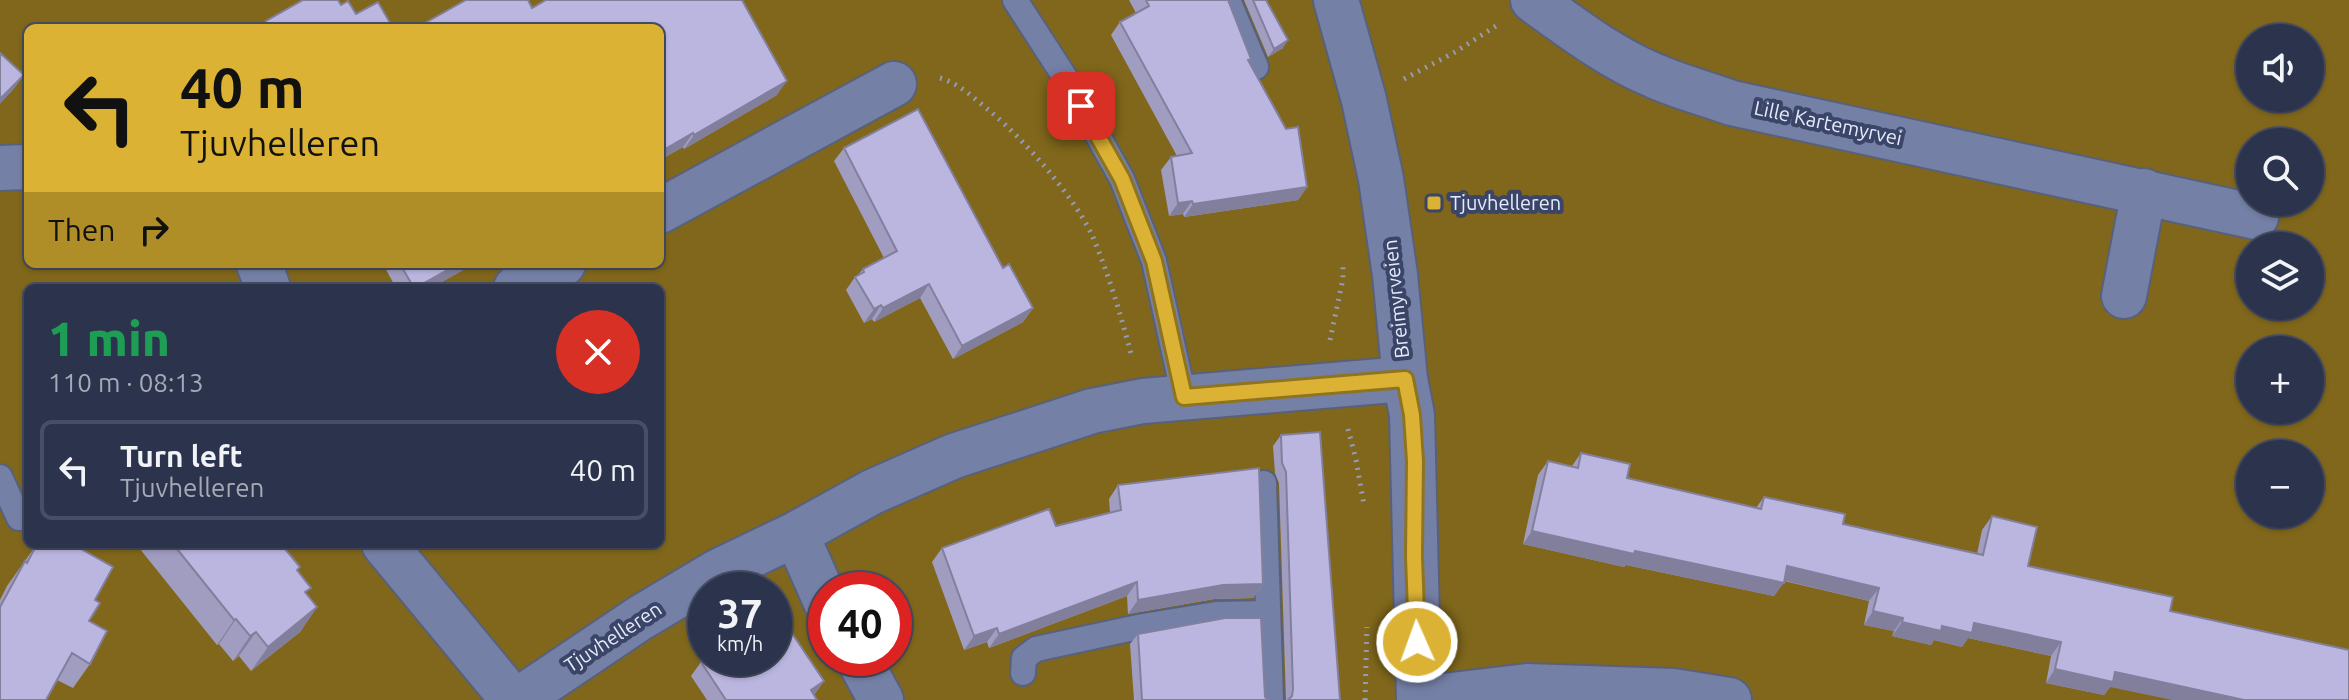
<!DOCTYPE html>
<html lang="en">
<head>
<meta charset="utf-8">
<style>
	body { margin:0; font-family:Ubuntu,sans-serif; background:#383f57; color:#f1f3f6; height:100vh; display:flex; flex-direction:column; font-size:30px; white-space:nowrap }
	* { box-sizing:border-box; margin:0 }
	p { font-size:26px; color:#a6aab6 }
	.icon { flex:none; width:44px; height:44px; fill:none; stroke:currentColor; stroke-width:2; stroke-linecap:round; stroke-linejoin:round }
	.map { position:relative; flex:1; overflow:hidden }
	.drawer { position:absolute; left:24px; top:284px; width:640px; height:264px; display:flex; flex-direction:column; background:#2c344d; border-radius:12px; box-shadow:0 2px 6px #0004,0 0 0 2px #484f65 }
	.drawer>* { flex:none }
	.banner { position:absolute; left:24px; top:24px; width:640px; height:244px; border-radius:12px; box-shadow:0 2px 6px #0004,0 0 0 2px #484f65; background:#dbb233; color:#111; overflow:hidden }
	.fabs { position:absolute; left:2236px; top:24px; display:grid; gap:16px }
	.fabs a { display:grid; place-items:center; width:88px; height:88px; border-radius:50%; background:#2c344d; box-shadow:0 2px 6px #0004,0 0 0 2px #484f65; font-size:40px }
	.speed { position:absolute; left:688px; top:572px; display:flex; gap:16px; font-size:40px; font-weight:700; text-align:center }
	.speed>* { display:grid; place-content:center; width:104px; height:104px; border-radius:50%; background:#2c344d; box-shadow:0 2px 6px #0004,0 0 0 2px #484f65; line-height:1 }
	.speed small { font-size:20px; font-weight:400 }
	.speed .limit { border:12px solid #d22; background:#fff; color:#111 }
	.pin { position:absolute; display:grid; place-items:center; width:68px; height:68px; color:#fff; margin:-34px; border-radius:16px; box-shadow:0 4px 12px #0006 }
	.me { position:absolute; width:88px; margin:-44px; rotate:358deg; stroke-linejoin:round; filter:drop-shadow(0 0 6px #0008) }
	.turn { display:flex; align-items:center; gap:28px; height:168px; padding:0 24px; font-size:36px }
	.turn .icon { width:104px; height:104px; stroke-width:2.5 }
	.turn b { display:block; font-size:56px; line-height:68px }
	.then { display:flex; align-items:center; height:76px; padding:0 24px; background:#0003; gap:16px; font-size:30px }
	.round { display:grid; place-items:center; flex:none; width:84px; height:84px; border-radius:42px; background:#383f57 }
	.summary { display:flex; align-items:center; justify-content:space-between; height:136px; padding:0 24px }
	h1 { font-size:48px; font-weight:800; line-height:60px; color:#1e9e55 }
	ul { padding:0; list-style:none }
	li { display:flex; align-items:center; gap:24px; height:100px; margin:0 16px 12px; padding:0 8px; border:4px solid #484f65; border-radius:12px }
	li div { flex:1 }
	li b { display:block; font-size:30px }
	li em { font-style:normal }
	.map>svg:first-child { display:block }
	.green { fill:#80671b; fill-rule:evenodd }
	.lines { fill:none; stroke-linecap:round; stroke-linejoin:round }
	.service-casing { stroke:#58617c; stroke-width:28 }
	.minor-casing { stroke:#58617c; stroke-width:48 }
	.tertiary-casing { stroke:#58617c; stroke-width:48 }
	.path { stroke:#949cb5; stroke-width:5; stroke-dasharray:2 6; stroke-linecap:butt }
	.service { stroke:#7480a6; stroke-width:24 }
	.minor { stroke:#7480a6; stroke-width:44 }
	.tertiary { stroke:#7480a6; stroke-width:44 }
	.wall { fill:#a09dc1 }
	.shaded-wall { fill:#827f9d }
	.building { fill:#bab6e0; stroke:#827f9d; stroke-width:2 }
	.route-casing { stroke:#8e7421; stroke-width:20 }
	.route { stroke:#dbb233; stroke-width:14 }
	.poi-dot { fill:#dbb233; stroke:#3a4567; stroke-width:3 }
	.labels { text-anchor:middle; stroke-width:8; stroke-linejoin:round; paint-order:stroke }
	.street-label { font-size:20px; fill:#e5ebfc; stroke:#3a4567 }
	.poi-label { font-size:20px; fill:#e5ebfc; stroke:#3a4567; text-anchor:start }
</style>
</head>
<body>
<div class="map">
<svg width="2349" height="700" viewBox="0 0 2349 700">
	<rect width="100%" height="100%" fill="#3a4567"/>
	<path class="green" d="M0 0H2349V700H0ZM28 28H660V264H28ZM2250 38H2310V98H2250ZM2250 142H2310V202H2250ZM2250 246H2310V306H2250ZM28 288H660V544H28ZM2250 350H2310V410H2250ZM2250 454H2310V514H2250ZM706 590H774V658H706ZM826 590H894V658H826Z"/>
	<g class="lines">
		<defs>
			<path id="service" d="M1015 0 1068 82 1122 179 1154 261 1184 397
				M1228 0 1256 67
				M0 477 19 518
				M1264 483 1271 700
				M1023 673 1024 658 1036 649 1143 626 1216 614 1268 613"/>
			<path id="minor" d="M1533 0C1572 28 1611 58 1655 76 1680 87 1707 94 1732 103L2256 217
				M0 168 28 167
				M660 211 894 84
				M259 264 268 288
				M516 288 563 264
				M2124 296 2144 191
				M796 534 826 602
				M384 544 513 700
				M858 658 881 700
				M1419 699 1527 686 1673 691 1729 700
				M518 700 640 618 719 571 796 534 872 492 954 456 1092 411 1143 401 1405 379"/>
			<path id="tertiary" d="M1336 0 1364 100 1381 179 1395 275 1405 379 1412 415 1419 700"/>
		</defs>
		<use href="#service" class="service-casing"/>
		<use href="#minor" class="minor-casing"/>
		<use href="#tertiary" class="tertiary-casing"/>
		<path class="path" d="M940 78C959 83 976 100 991 112 1025 141 1073 195 1092 235 1109 275 1121 316 1132 357
			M1404 79 1455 52 1496 26
			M1330 340 1343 279V263
			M1348 429 1356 460 1364 505
			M1365 700 1367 627"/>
		<use href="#service" class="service"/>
		<use href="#minor" class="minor"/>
		<use href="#tertiary" class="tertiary"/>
	</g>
	<path class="wall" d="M1129 0H1228L1251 59 1249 62 1307 187 1298 200 1184 217 1183 214 1169 216 1161 170 1171 157 1177 156 1111 35 1120 22 1136 13Z
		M1244 0H1266L1283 48 1268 57Z
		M341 5 356 14 393 28H261L266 21Z
		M660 28 777 95 684 149 683 147 660 160Z
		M844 148 1003 268 1033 308 1023 322 953 359 920 298 874 322 872 319 864 323 846 290 855 277 858 275 863 269 884 258 834 161Z
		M383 264H474L431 288H396Z
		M1281 435 1340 700H1286L1279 483 1275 473 1273 446Z
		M1581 453 1627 478 1756 508 1764 497 1843 524 1977 554 1982 530 1992 516 2028 566 2110 687 2104 695 2046 683 2051 656 1968 638 1962 647 1934 640 1931 645 1892 636 1894 631 1864 625 1869 601 1784 581 1774 596 1626 565 1624 567 1523 544 1538 475 1548 461 1572 466Z
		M1118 485 1263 584 1253 598 1214 599 1128 614 1127 596 989 648 987 642 964 650 932 562 942 548 1056 526 1110 513 1109 499Z
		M37 544 44 548 46 544H72L95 600 89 621 90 664 73 688 57 680 0 700V600L7 586Z
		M136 544H281L298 571 306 594 317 607 300 632 251 671 239 656 233 661 219 644 217 645Z
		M1138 634 1265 697 1268 700H1134L1130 644Z
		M701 662 824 681 814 695 817 700H707L691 676Z"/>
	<path class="shaded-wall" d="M1288 40 1283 48 1268 57 1274 49Z
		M24 75 13 90 0 104V99Z
		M787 81 777 95 684 149 694 135Z
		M693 133 683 147 660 160V152Z
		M1307 187 1298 200 1184 217 1193 204Z
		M1192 201 1183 214 1169 216 1178 203Z
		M458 264H474L431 288H415Z
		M929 284 920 298 874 322 883 308Z
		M881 305 872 319 864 323 874 309Z
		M1033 308 1023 322 953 359 962 346Z
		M1532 531 1635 551 1784 583 1774 596 1626 565 1624 567 1523 544Z
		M1787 566 1879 588 1869 601 1778 579Z
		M1137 582 1127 596 989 648 999 634Z
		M1263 584 1253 598 1214 599 1128 614 1138 600 1223 585Z
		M317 607 300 632 251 671 268 647Z
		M1873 611 1903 618 1894 631 1864 625Z
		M236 619 219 644 217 645 234 620Z
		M1902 622 1942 626 1974 623 2061 642 2051 656 1968 638 1962 647 1934 640 1931 645 1892 636Z
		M997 628 987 642 964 650 974 636Z
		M256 632 239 656 233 661 250 636Z
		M2055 669 2115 672 2244 700H2172L2110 687 2104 695 2046 683Z
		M824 681 814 695 811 690Z"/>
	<path class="building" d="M303 0H338L341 5 348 1 356 14 378 2 393 28H269L266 21Z
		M466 0H528L532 8 546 0H742L787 81 694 135 693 133 660 152V28H416Z
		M1146 0H1228L1251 59 1248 60 1286 129 1298 127 1307 187 1193 204 1192 201 1178 203 1171 157 1192 153 1120 22 1149 6Z
		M1253 0H1266L1288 40 1274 49Z
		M0 53 24 75 0 99Z
		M918 109 1003 268 1009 264 1033 308 962 346 929 284 883 308 881 305 874 309 855 277 864 272 863 269 897 251 844 148Z
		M400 264H458L415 288H414Z
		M1320 432 1340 700H1288L1292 696 1293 689 1286 472 1282 463 1281 435Z
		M1581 453 1630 464 1627 478 1761 509 1764 497 1845 514 1843 524 1983 555 1992 516 2037 527 2028 566 2173 597 2170 611 2349 650V700H2244L2115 672 2113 682 2055 669 2061 642 1974 623 1972 633 1942 626 1941 631 1902 622 1903 618 1873 611 1879 588 1787 566 1784 583 1635 551 1634 554 1532 531 1548 461 1578 468Z
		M1259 468 1263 584 1223 585 1138 600 1137 582 999 634 997 628 974 636 942 548 1049 509 1056 526 1121 510 1118 485Z
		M37 544 46 548 48 544H72L113 567 95 600 100 603 89 621 107 631 90 664 72 653 46 700H0V607L25 561 27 563Z
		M173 544H281L300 567 297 570 311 588 305 592 317 607 268 647 256 632 250 636 236 619 234 620Z
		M777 611 824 681 811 690 817 700H726L701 662 706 658H774V613Z
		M1225 618H1261L1265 697 1268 700H1142L1138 634Z"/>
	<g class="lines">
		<defs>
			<path id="route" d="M1081 106 1122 179 1154 261 1184 397 1405 379 1412 415 1415 461 1414 556 1417 642"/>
		</defs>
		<use href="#route" class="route-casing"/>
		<use href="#route" class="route"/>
	</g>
	<rect class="poi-dot" x="1426" y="195" width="16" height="16" rx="4"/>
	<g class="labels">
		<g class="street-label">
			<text transform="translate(1828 123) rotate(12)" y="7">Lille Kartemyrvei</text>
			<text transform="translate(1396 299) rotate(-96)" y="7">Breimyrveien</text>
			<text transform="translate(613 637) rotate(-33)" y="7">Tjuvhelleren</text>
		</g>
		<g class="poi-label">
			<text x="1450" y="210">Tjuvhelleren</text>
		</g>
	</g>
</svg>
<div class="fabs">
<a><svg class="icon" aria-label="sound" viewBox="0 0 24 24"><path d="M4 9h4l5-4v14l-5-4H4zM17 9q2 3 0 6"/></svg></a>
<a><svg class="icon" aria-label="search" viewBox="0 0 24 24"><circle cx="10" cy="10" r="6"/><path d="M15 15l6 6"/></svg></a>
<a><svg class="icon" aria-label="layers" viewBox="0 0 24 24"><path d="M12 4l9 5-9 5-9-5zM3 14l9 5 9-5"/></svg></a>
<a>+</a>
<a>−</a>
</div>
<div class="speed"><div>37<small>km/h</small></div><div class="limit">40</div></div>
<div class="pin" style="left:1081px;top:106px;background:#d93025"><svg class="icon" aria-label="arrive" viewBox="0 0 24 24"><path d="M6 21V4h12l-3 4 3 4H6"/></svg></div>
<svg class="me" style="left:1417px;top:642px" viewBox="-20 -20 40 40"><circle r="17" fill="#dbb233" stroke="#fff" stroke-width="3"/><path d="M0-11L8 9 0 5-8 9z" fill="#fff"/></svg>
<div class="banner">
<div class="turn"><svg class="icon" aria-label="left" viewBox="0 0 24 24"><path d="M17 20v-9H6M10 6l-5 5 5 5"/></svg><div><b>40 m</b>Tjuvhelleren</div></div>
<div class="then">Then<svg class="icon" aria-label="right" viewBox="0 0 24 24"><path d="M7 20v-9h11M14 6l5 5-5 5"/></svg></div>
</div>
<section class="drawer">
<div class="summary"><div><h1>1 min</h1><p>110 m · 08:13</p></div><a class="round" style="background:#d93025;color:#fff"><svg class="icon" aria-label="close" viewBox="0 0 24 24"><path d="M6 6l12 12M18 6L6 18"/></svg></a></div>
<ul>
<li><svg class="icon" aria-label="left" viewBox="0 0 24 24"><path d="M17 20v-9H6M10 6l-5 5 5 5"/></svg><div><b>Turn left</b><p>Tjuvhelleren</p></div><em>40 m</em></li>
</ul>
</section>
</div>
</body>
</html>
